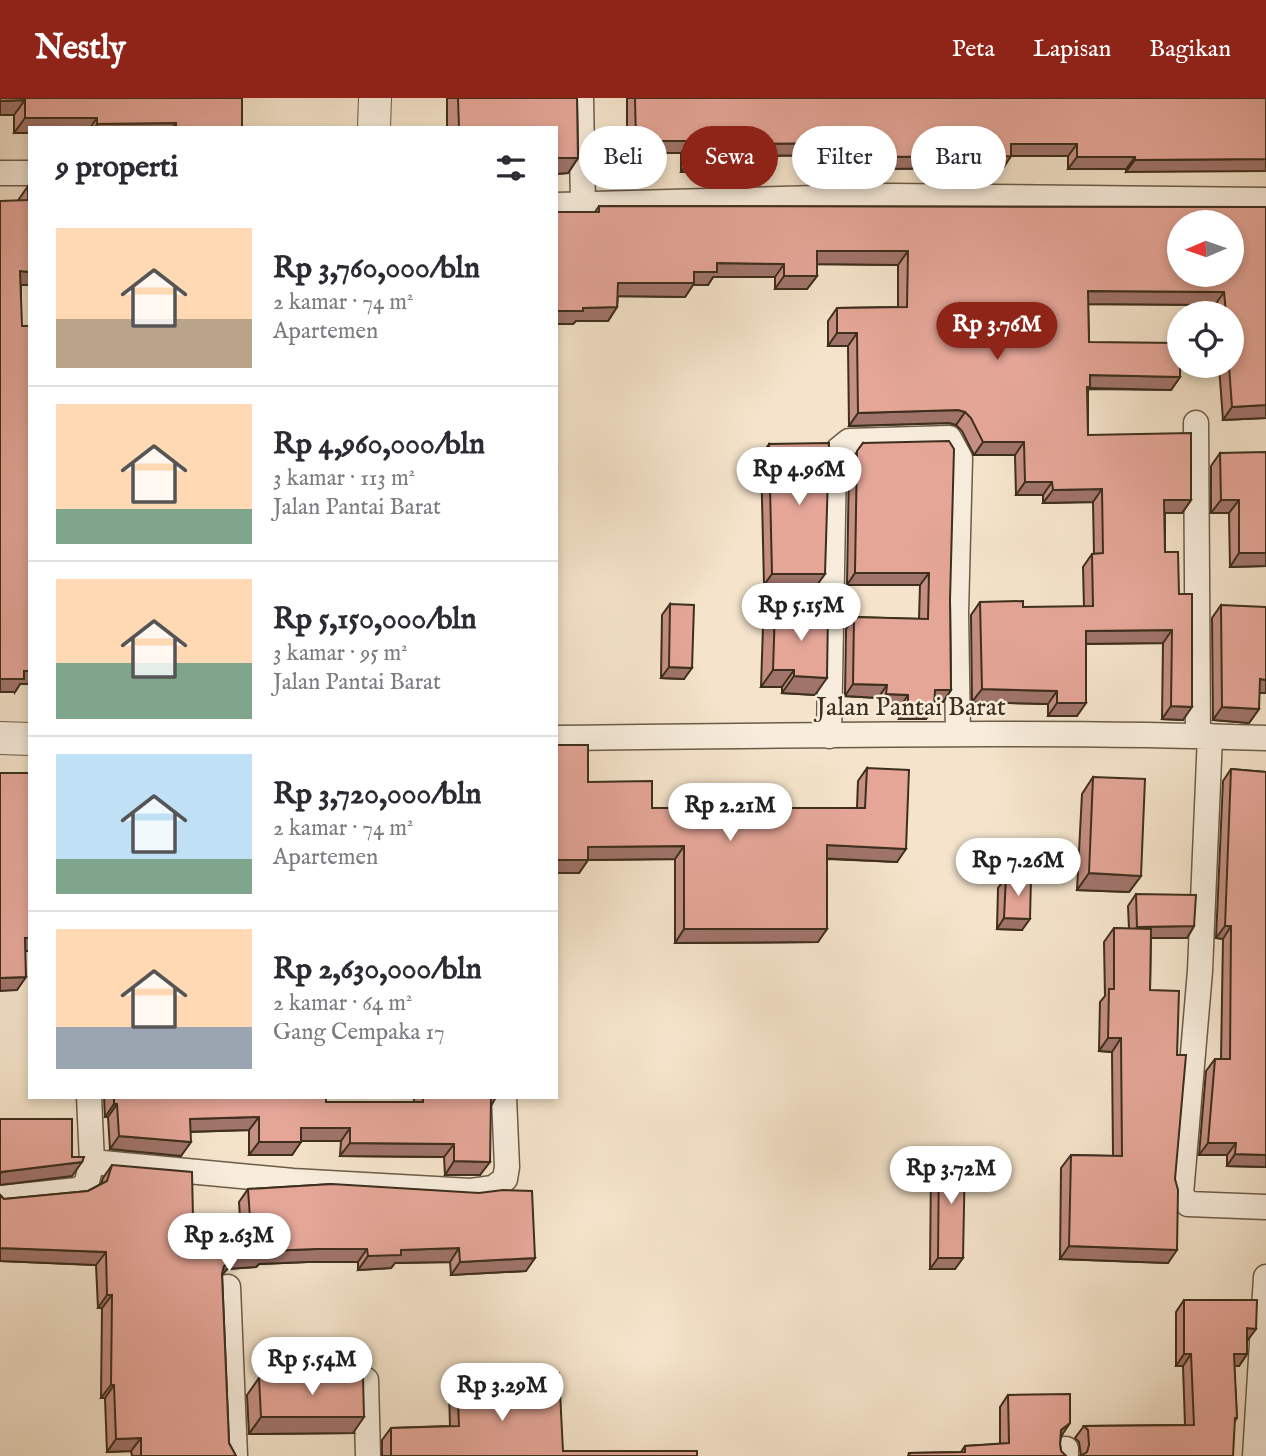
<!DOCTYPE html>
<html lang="id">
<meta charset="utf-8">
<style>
:root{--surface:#fff;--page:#f7f7f7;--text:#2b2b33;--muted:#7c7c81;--line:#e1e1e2;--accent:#8f2418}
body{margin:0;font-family:"IM FELL English",serif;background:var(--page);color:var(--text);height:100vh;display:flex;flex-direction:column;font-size:26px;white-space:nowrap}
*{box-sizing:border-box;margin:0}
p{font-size:23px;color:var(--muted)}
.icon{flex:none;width:38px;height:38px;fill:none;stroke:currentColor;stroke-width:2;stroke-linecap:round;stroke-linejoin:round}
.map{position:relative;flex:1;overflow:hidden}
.panel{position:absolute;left:28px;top:28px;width:530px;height:973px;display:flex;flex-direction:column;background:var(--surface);border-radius:0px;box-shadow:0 4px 10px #0003}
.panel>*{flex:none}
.banner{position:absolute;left:579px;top:28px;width:581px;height:63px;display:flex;gap:14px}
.needle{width:46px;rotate:268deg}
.controls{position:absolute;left:1167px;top:112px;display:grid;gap:14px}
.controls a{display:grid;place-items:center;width:77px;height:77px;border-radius:50%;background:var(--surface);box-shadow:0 4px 10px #0003;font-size:35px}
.price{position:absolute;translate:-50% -60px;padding:0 16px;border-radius:24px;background:#fff;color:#222;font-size:23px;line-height:46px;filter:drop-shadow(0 2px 4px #0008)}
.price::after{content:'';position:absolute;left:50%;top:42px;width:21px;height:16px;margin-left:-10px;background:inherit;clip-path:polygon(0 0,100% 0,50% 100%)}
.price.active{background:var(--accent);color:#fff}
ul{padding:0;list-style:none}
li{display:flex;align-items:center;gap:21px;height:175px;padding:0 28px}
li+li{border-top:2px solid var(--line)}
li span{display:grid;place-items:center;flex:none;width:196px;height:140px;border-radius:0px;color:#555}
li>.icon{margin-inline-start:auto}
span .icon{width:84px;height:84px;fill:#fffc;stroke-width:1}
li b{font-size:30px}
h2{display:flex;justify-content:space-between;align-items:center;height:84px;padding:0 28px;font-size:30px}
.chip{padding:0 24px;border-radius:32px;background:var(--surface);box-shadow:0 4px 10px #0003;font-size:24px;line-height:63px}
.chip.active{background:var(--accent);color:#fff}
header{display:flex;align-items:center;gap:42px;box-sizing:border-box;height:98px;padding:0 35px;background:var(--accent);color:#fff}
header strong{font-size:33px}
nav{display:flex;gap:38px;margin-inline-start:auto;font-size:24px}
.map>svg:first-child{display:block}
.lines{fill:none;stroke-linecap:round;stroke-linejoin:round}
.minor-casing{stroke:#6b5c48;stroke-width:27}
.tertiary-casing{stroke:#6b5c48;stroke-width:34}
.minor{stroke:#f8eddd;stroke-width:24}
.tertiary{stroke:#f8eddd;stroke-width:32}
.wall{fill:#c58f83;stroke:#3d2f1d;stroke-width:2}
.shaded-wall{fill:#a0746a;stroke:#3d2f1d;stroke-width:2}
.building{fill:#e5a698;stroke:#3d2f1d;stroke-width:2;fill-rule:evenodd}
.labels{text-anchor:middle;stroke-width:5;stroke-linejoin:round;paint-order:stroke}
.street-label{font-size:26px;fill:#3d2f1d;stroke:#f8eddd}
</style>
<header>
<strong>Nestly</strong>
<nav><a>Peta</a><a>Lapisan</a><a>Bagikan</a></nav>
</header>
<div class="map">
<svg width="1266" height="1358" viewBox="0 0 1266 1358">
<rect width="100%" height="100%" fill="#f5e4cb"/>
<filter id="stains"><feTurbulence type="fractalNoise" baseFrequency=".00286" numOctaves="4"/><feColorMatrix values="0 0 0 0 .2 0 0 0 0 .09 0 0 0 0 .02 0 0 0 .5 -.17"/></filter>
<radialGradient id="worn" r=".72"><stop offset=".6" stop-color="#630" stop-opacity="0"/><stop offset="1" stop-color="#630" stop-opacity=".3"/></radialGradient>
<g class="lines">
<!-- minor casing -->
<g class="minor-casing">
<path id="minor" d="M581,0L583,106
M0,75H30
M556,107L890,98L1266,102
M1196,325L1198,637
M829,638L834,363L838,352L849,343L949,340L960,360L956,515L958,636
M1210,638L1200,873L1181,1096L1188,1106L1266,1109
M556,640C793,638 1030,632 1266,640
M92,1064L293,1083L471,1093L493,1090L505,1081L507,1069L504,999
M0,1100L77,1092L86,1087L92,1064L89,999
M228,1189L235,1358
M366,1282L368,1358
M1066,1351V1358
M1255,1358L1266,1179"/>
</g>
<!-- tertiary casing -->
<g class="tertiary-casing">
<path id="tertiary" d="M374,30L375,0
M0,640L30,641"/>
</g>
<!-- minor -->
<use href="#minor" class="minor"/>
<!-- tertiary -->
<use href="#tertiary" class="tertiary"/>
</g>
<!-- wall -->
<path class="wall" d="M0,0L242,30H30L14,35V17Z
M447,0H577L578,60L568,75L556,76V30H447Z
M627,0H1266L1126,74V71H1068V58H1011L1003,70L866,71V57L714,58V62L706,74H681V55H627Z
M28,88L30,187H21L20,586L15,594L19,101Z
M599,108L1266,109V320L1223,322L1219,268H1232V215H1215V207L1088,206L1089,244L1180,279L1171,292L1089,291L1088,293V337L1191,402L1182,415H1165V454L1183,622L1162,621L1163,545L1086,546L1077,618H1048V606L972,604L971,517L980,504L1023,509H1084L1083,469L1092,456H1094L1093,404L1043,405V397H1016L1015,357H974L962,333L956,327L949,325L849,328L848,248H828V223L837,210L898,209V167L817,166V178L807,191H775V179H713L708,187H693L685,199L618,198L617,209L608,223H576L573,226H556V114H595Z
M863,345L950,502L951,592L943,604H934L926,621H899L900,609L878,608V600L845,598L846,531L854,519L919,521L920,487H847L849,366Z
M769,346L817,487H764L761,358Z
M1220,355L1266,468L1230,469L1229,415H1211V368Z
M670,506L684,581L661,580L662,517Z
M1221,507L1259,595V611L1249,625L1213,622L1212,520Z
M775,512L815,597L782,595V589H761L763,528Z
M556,647L588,684L652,710H857L858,683L867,670L897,764L827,761L818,844L675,845V761L588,762L579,775H556Z
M1231,671L1266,674V1069L1227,1068V1057H1199L1206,973L1215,961H1221L1223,841L1216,840L1223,683Z
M1093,679L1141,778L1129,794L1077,792L1082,696Z
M1006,779L1022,832L997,831L998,790Z
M1136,796L1194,828L1187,840H1151L1150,892L1168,1165L1060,1161L1061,1070L1071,1057L1113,1058L1112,954L1099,953L1100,904L1105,898L1104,844L1114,830L1129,831L1128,808Z
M104,999H326V1004H414V999H496L491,1008L480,1077H445L444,1059L340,1058L341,1043H301L292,1057H249V1032L190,1034L181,1058L110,1051L108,1019H105Z
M939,1057L955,1171H930L931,1068Z
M112,1067L193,1120H240L239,1104L248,1091L332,1086L526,1173L451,1177L450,1164L395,1165L391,1170L358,1172V1164H308L259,1166L256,1169L227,1171L222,1176L229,1345L236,1358H132L131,1353L107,1354L105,1300H101L102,1210H98L96,1167L0,1163V1097L4,1101L88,1093L101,1086L103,1080Z
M1184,1202L1247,1243V1256L1239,1268H1234L1237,1320L1235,1323L1081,1358L1079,1344L1075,1340L1084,1328L1185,1327L1183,1268H1176V1214Z
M457,1279L563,1353L697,1358H382V1342L391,1330L450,1328L449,1291Z
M259,1280L353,1335L249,1336L247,1297Z
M1008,1297L1062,1337L1061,1338L1060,1346L1061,1353L1066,1358H908L909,1355L961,1354L965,1348L1000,1346V1309Z"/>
<!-- shaded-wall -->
<path class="shaded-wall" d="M25,2L14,17H0V3Z
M25,20H97L90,30H30V35H14Z
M176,25L172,30H95L97,26Z
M636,43H690L681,55H627Z
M875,45L866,57L706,58L714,46Z
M1011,46H1077L1068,58H1003Z
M1011,58L1003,70L866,71L875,59Z
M1077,59H1135L1126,71H1068Z
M556,60H578L568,75L556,76Z
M690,61L714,62L706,74H681Z
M1266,61V73L1126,74L1135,62Z
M817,153H908L898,167L808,166Z
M717,165L784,166L775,179H713L708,187H693L685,199L608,198L618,185L694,174Z
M20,173L30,174V187H11Z
M784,178H817L807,191H775Z
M1088,193L1224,194L1215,207L1079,206Z
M617,209L608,223H576L573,226H556V213L583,210Z
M837,235H857L848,248H828Z
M1090,277L1180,279L1171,292L1089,290L1081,302Z
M1266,307V320L1223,322L1232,309Z
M958,312L965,314L956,327L949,325L849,328L858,315Z
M983,344H1024L1015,357H974Z
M1025,384H1052L1043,397H1016Z
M1102,391L1093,404L1043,405L1053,392Z
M1164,402H1191L1182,415H1155Z
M1221,402H1239L1229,415H1211Z
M1239,455H1266V468L1230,469Z
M855,475H929L920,487H847Z
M772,476H825L817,487H764Z
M1172,532L1163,545L1077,546L1086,533Z
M669,569L692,570L684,581L661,580Z
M773,572H794L782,589H761Z
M24,573H30V586H20L15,594H0V581Z
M794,578L827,580L815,597L782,595Z
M1260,581L1266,582V595H1251Z
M853,586L887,587L878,600L845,598Z
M982,591L1057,593L1048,606L972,604Z
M935,592H951L943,604H926Z
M886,596L908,597L900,609L878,608Z
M1057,605H1086L1077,618H1048Z
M1171,608L1192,609L1183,622L1162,621Z
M908,609H934L926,621H899Z
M1222,609L1259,611L1249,625L1213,622Z
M827,747L906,751L897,764L818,760Z
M684,748L675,761L588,762L579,775H556V762L588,749Z
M1089,775L1141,778L1129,794L1077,792Z
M1004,820L1030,821L1022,832L997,831Z
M1194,828L1187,840H1129L1137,829Z
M1225,828H1231L1223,841L1216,840Z
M684,831H827L818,844L675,845Z
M25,840H30V853H16Z
M26,879L17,892L0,893V880Z
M1108,940H1121L1112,954L1099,953Z
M114,1006H117L108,1019H105Z
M259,1019L249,1032L181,1034L190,1021Z
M301,1030H350L341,1043H292Z
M119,1038L191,1044L181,1058L110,1051Z
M259,1044H301L292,1057H249Z
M350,1045L454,1046L444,1059L340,1058Z
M1208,1045H1236L1227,1057H1199Z
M1235,1056L1266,1057V1069L1227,1068Z
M454,1063L490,1064L480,1077H445Z
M82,1064L72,1078L0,1087V1076L1,1074Z
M1069,1148L1177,1152L1168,1165L1060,1161Z
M0,1150L106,1154L96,1167L0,1163Z
M459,1150L450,1164L395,1165L391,1170L358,1172L368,1158L401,1152Z
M317,1151H367L358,1164H308L259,1166L256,1169L227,1171L224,1175L215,1182L224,1168L234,1158L265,1153Z
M535,1160L526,1173L451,1177L460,1164Z
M938,1160H963L955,1171H930Z
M107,1197H112L102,1210H98Z
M1247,1230L1256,1231L1247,1243Z
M1184,1256H1191L1183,1268H1176Z
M1234,1256H1247L1239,1268H1225Z
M111,1287H114L105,1300H101Z
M261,1319H364L353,1335L249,1336Z
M1070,1325L1062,1337L1053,1344L1061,1332Z
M141,1340L131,1353L107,1354L116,1341Z"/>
<!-- building -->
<path class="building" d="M0,0H242V30H176V25L97,26V20H25V2L0,3Z
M458,0H577L578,60H556V30H459Z
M635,0H1266V61L1135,62V59H1077V46H1011V58L875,59V45L714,46V62L690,61V43H636Z
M28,88H30V174L20,173L22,228H30V573H24V581H0V103L28,102Z
M599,108L1266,109V307L1232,309L1229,268H1232V215H1226L1224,194L1088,193L1089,244L1180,245V279L1090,277V289H1087L1088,337L1191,335V402H1164L1165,454H1178L1179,496H1192V609L1171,608L1172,532L1086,533V605H1057V593L982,591L980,504L1023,503V509L1093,508L1092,456L1103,455L1102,391L1053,392L1052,384H1025L1024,344H983L971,320L965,314L958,312L858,315L857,235H837V210L907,209L908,153H817V178H784V166L717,165V174H694V185H618L617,209L583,210V213H556V114H599ZM1180,124H1232V177H1180Z
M949,343L954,351L950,502L951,592H935L934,609H908V597L886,596L887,587L853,586L854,519L928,521L929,475H855L857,353L863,345Z
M829,345L825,476H772L769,346Z
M1266,354V455H1239V402H1221L1220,355Z
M670,506L694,507L692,570L669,569Z
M1221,507L1266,509V582L1260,581L1259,611L1222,609Z
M775,512L828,513L827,580L794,578V572H773Z
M556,647H588V684L652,683V710H865L867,670L909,672L906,751L827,747V831H684V748L588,749V762H556Z
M1231,671L1266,674V1057L1235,1056L1236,1045H1208L1215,961H1230L1231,828H1225Z
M0,675H30V840H25L26,879L0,880Z
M1093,679L1145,681L1141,778L1089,775Z
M1006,779L1031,780L1030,821L1004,820Z
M1136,796L1196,797L1194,828L1137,829Z
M1114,830L1151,831L1150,892L1179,893L1177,957H1186L1175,1081L1178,1092L1177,1152L1069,1148L1071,1057L1122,1058L1121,940H1108L1109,891H1114Z
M114,999H326V1004H423V999H496L491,1000L490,1064L454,1063V1046L350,1045V1030H301V1044H259V1019L190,1021L191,1044L119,1038L117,1006H114Z
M0,1021H72V1059H84L82,1064L1,1074L0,1076Z
M939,1057H965L963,1160H938Z
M112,1067L192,1074L193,1120H250L248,1091L332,1086L479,1095L503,1092L532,1093L535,1160L460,1164L459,1150L401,1152V1157L368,1158L367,1151H317L265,1153L266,1156L234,1158V1162L224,1168L222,1176L229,1345L236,1358H141V1340L116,1341L114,1287H111L112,1197H107L106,1154L0,1150V1097L4,1101L88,1093L107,1083Z
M1184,1202H1257L1256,1231L1247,1230V1256H1234L1237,1320H1235L1233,1358H1080L1087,1354L1089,1347L1088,1332L1084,1328L1194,1327L1191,1256H1184Z
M559,1275L563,1353H697V1358H391V1330L459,1328L457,1279Z
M363,1279L364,1319H261L259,1280Z
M1070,1296V1325L1061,1332L1060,1346L1061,1353L1066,1358H910L909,1355L965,1354V1348L1009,1345L1008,1297Z"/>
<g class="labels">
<!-- street labels -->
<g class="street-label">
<text x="911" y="617">Jalan Pantai Barat</text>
</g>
</g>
<rect width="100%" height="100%" filter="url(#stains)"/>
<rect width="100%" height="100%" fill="url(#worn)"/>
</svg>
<div class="controls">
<a><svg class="needle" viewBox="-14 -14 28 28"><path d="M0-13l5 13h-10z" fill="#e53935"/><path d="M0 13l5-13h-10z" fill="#7c7c81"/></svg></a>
<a><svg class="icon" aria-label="locate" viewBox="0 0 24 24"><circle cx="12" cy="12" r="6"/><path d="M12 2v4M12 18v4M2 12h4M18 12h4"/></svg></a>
</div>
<b class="price active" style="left:997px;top:264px">Rp 3.76M</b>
<b class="price" style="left:799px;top:409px">Rp 4.96M</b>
<b class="price" style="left:801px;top:545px">Rp 5.15M</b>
<b class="price" style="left:730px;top:745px">Rp 2.21M</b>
<b class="price" style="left:1018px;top:800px">Rp 7.26M</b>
<b class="price" style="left:951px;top:1108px">Rp 3.72M</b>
<b class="price" style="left:229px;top:1175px">Rp 2.63M</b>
<b class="price" style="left:312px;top:1299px">Rp 5.54M</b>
<b class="price" style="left:502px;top:1325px">Rp 3.29M</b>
<div class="banner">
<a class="chip">Beli</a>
<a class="chip active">Sewa</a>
<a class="chip">Filter</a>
<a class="chip">Baru</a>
</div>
<section class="panel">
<h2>9 properti<svg class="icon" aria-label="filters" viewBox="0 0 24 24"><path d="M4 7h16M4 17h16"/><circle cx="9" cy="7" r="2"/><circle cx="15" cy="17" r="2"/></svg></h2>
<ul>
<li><span style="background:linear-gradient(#ffd9b3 65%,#b9a48a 0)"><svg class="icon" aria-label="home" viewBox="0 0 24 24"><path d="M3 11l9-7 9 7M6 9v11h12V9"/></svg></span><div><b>Rp 3,760,000/bln</b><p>2 kamar · 74 m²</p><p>Apartemen</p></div></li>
<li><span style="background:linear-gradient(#ffd9b3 75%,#7fa58c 0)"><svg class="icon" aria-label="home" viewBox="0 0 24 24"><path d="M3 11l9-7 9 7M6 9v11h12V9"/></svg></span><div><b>Rp 4,960,000/bln</b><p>3 kamar · 113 m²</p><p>Jalan Pantai Barat</p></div></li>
<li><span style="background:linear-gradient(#ffd9b3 60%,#7fa58c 0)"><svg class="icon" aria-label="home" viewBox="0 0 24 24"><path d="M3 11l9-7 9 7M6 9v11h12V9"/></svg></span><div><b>Rp 5,150,000/bln</b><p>3 kamar · 95 m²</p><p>Jalan Pantai Barat</p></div></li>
<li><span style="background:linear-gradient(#bfe0f5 75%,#7fa58c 0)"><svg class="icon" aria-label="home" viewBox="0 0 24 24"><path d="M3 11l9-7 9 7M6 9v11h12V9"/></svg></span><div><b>Rp 3,720,000/bln</b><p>2 kamar · 74 m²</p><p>Apartemen</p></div></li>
<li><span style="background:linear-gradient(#ffd9b3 70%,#9aa5b1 0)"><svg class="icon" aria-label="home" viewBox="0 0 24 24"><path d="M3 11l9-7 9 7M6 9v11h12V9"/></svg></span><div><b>Rp 2,630,000/bln</b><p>2 kamar · 64 m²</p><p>Gang Cempaka 17</p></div></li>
</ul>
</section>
</div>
